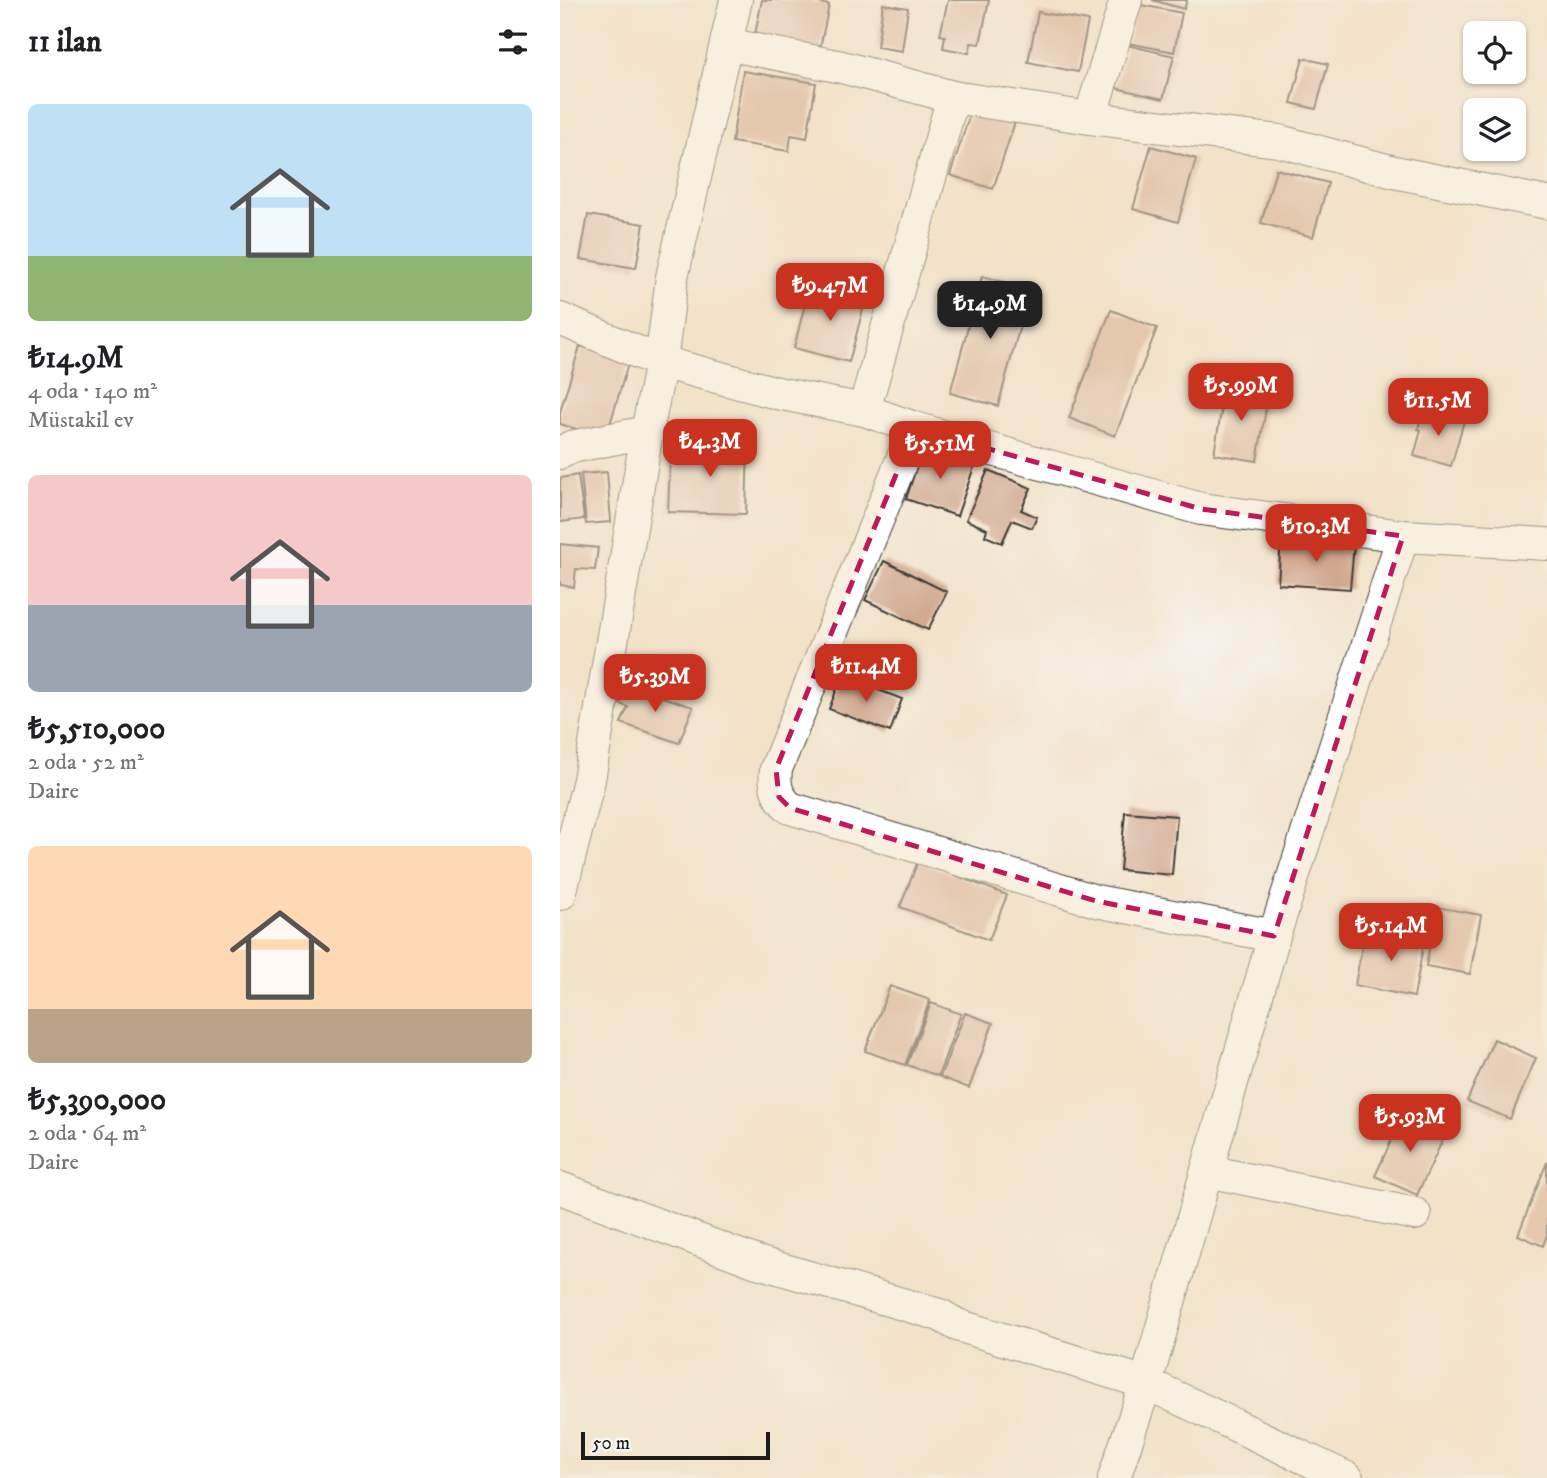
<!DOCTYPE html>
<html lang="tr">
<meta charset="utf-8">
<style>
:root{--surface:#fff;--page:#f6f6f6;--text:#202124;--muted:#757577;--accent:#c8321e}
body{margin:0;font-family:"IM FELL DW Pica",serif;background:var(--page);color:var(--text);height:100vh;display:flex;flex-direction:column;font-size:26px;white-space:nowrap}
*{box-sizing:border-box;margin:0}
p{font-size:23px;color:var(--muted)}
.icon{flex:none;width:38px;height:38px;fill:none;stroke:currentColor;stroke-width:2;stroke-linecap:round;stroke-linejoin:round}
.map{position:relative;flex:1;overflow:hidden}
.sheet{display:flex;flex-direction:column;background:var(--surface);width:560px}
.sheet>*{flex:none}
.controls{position:absolute;left:903px;top:21px;display:grid;gap:14px}
.controls a{display:grid;place-items:center;width:63px;height:63px;border-radius:10px;background:var(--surface);box-shadow:0 2px 5px #0004;font-size:35px}
.scale{position:absolute;left:21px;bottom:18px;width:189px;box-sizing:border-box;padding-left:7px;border:4px solid #1c1c1c;border-top:0;font-size:19px;line-height:24px;white-space:nowrap;color:#1c1c1c;-webkit-text-stroke:5px #f6f6f2;paint-order:stroke}
.price{position:absolute;translate:-50% -60px;padding:0 16px;border-radius:14px;background:var(--accent);color:#fff;font-size:23px;line-height:46px;filter:drop-shadow(0 2px 4px #0008)}
.price::after{content:'';position:absolute;left:50%;top:42px;width:21px;height:16px;margin-left:-10px;background:inherit;clip-path:polygon(0 0,100% 0,50% 100%)}
.price.on{background:#222;color:#fff}
ul{padding:0;list-style:none}
li{display:grid;align-content:center;gap:14px;height:371px;padding:0 28px}
li span{display:grid;place-items:center;height:217px;border-radius:10px;color:#555}
li>.icon{margin-inline-start:auto}
span .icon{width:126px;height:126px;fill:#fffc;stroke-width:1}
li b{font-size:30px}
h2{display:flex;justify-content:space-between;align-items:center;height:84px;padding:0 28px;font-size:30px}
main{display:flex;flex:1;min-height:0}
.map>svg:first-child{display:block}
.building{fill:#d2a78d}
.lines{fill:none;stroke-linecap:round;stroke-linejoin:round}
.minor-casing{stroke:#3c3a36;stroke-width:34}
.minor{stroke:#fff;stroke-width:32}
.marked{fill:none;stroke:#c2185b;stroke-width:5;stroke-dasharray:14 9;stroke-linejoin:round}
</style>
<main>
<section class="sheet">
<h2>11 ilan<svg class="icon" aria-label="filters" viewBox="0 0 24 24"><path d="M4 7h16M4 17h16"/><circle cx="9" cy="7" r="2"/><circle cx="15" cy="17" r="2"/></svg></h2>
<ul>
<li><span style="background:linear-gradient(#bfe0f5 70%,#8fb573 0)"><svg class="icon" aria-label="home" viewBox="0 0 24 24"><path d="M3 11l9-7 9 7M6 9v11h12V9"/></svg></span><div><b>₺14.9M</b><p>4 oda · 140 m²</p><p>Müstakil ev</p></div></li>
<li><span style="background:linear-gradient(#f6c9c9 60%,#9aa5b1 0)"><svg class="icon" aria-label="home" viewBox="0 0 24 24"><path d="M3 11l9-7 9 7M6 9v11h12V9"/></svg></span><div><b>₺5,510,000</b><p>2 oda · 52 m²</p><p>Daire</p></div></li>
<li><span style="background:linear-gradient(#ffd9b3 75%,#b9a48a 0)"><svg class="icon" aria-label="home" viewBox="0 0 24 24"><path d="M3 11l9-7 9 7M6 9v11h12V9"/></svg></span><div><b>₺5,390,000</b><p>2 oda · 64 m²</p><p>Daire</p></div></li>
</ul>
</section>
<div class="map">
<svg width="987" height="1478" viewBox="0 0 987 1478">
<rect width="100%" height="100%" fill="#f6f6f2"/>
<filter id="ink" filterUnits="userSpaceOnUse"><feTurbulence type="fractalNoise" baseFrequency=".0143" numOctaves="2"/><feDisplacementMap in="SourceGraphic" scale="14" xChannelSelector="R" yChannelSelector="G"/><feConvolveMatrix kernelMatrix="1 2 1 2 8 2 1 2 1" color-interpolation-filters="sRGB"/></filter>
<filter id="wash" filterUnits="userSpaceOnUse"><feTurbulence type="fractalNoise" baseFrequency=".00686" numOctaves="4" result="noise"/><feDisplacementMap in="SourceGraphic" scale="28" xChannelSelector="R" yChannelSelector="G"/><feGaussianBlur stdDeviation="1.57" result="paint"/><feColorMatrix in="noise" values="0 0 0 0 0 0 0 0 0 0 0 0 0 0 0 0 0 1.4 0 .05"/><feComposite in="paint" operator="in"/></filter>
<g filter="url(#wash)">
<rect width="100%" height="100%" fill="#f2e2c8"/>
<g id="blocks">
<!-- building -->
<path class="building" d="M202,0H246L269,5L259,53L194,39Z
M388,0H429L420,44L411,43L409,53L383,48L385,36L380,35Z
M592,0H627L624,9Z
M323,4L348,8L342,51L317,47Z
M576,4L622,13L614,52L568,43Z
M478,12L528,21L518,72L468,62Z
M567,45L614,56L603,99L556,88Z
M743,58L768,64L756,109L731,103Z
M183,71L256,83L247,138L231,135L229,151L172,142Z
M412,108L455,122L433,189L390,175Z
M591,146L636,159L618,222L573,209Z
M716,169L768,183L753,237L701,223Z
M28,215L84,224L76,268L20,259Z
M422,276L470,289L438,406L390,393Z
M250,284L306,298L289,362L234,348Z
M551,310L597,328L555,436L509,418Z
M20,346L69,360L46,438L0,424V412Z
M666,382L687,386L685,394L708,397L697,461L654,454Z
M863,410L904,421L891,466L854,456L861,430L858,429Z
M127,441L188,443L186,514L108,512L110,460H127Z
M363,447L415,464L397,516L346,499Z
M428,470L471,488L461,510L477,517L472,528L452,520L442,543L425,536L427,529L406,520Z
M47,472L51,522L26,524L21,474Z
M18,475L24,519L0,522V478Z
M721,538L794,544L790,589L718,584Z
M0,544L38,548L35,570L16,569L14,587L0,585Z
M324,561L387,592L368,630L305,600Z
M282,676L342,699L330,732L269,709Z
M66,685L133,707L119,743L61,723L68,707L60,704Z
M565,812L617,816L612,875L560,870Z
M358,861L447,895L429,940L340,907Z
M877,907L921,915L910,974L866,966Z
M834,930L865,936L854,997L795,985L804,936L832,941Z
M330,986L370,1000L345,1065L305,1051Z
M371,1003L401,1014L378,1076L347,1065Z
M405,1013L433,1023L409,1088L380,1077Z
M934,1039L976,1058L950,1119L907,1101Z
M844,1113L886,1133L857,1195L815,1176Z
M987,1162V1235L983,1246L958,1235Z"/>
</g>
</g>
<g filter="url(#ink)">
<use href="#blocks" fill-opacity="0" stroke="#3c3a36" stroke-width="2"/>
<g class="lines">
<!-- minor casing -->
<g class="minor-casing">
<path id="minor" d="M166,44L282,67L393,97L530,118L719,141L834,172L987,203
M530,118L566,0
M0,319L101,362L217,393L304,410L355,428L641,509L843,536L987,544
M304,410L393,97
M355,428L216,769C214,787 217,796 230,808L536,901L714,936L843,536
M0,453L11,447L87,432
M0,894L29,780L87,432L101,362L112,277L176,0
M647,1171L855,1214
M0,1188L197,1262L380,1315L397,1325L586,1383L787,1478
M554,1478L586,1383L714,936"/>
</g>
<!-- minor -->
<use href="#minor" class="minor"/>
</g>
</g>
<!-- marked area -->
<path d="M0 0H987V1478H0ZM355,428L641,509L843,536L714,936L536,901L230,808L219,797L216,769Z" fill="#f2e2c8" fill-opacity=".55" fill-rule="evenodd"/>
<path class="marked" d="M355,428L641,509L843,536L714,936L536,901L230,808L219,797L216,769Z"/>
</svg>
<div class="controls">
<a><svg class="icon" aria-label="locate" viewBox="0 0 24 24"><circle cx="12" cy="12" r="6"/><path d="M12 2v4M12 18v4M2 12h4M18 12h4"/></svg></a>
<a><svg class="icon" aria-label="layers" viewBox="0 0 24 24"><path d="M12 4l9 5-9 5-9-5zM3 14l9 5 9-5"/></svg></a>
</div>
<div class="scale">50 m</div>
<b class="price" style="left:270px;top:323px">₺9.47M</b>
<b class="price on" style="left:430px;top:341px">₺14.9M</b>
<b class="price" style="left:681px;top:423px">₺5.99M</b>
<b class="price" style="left:878px;top:438px">₺11.5M</b>
<b class="price" style="left:150px;top:479px">₺4.3M</b>
<b class="price" style="left:380px;top:481px">₺5.51M</b>
<b class="price" style="left:756px;top:564px">₺10.3M</b>
<b class="price" style="left:306px;top:704px">₺11.4M</b>
<b class="price" style="left:95px;top:714px">₺5.39M</b>
<b class="price" style="left:831px;top:963px">₺5.14M</b>
<b class="price" style="left:850px;top:1154px">₺5.93M</b>
</div>
</main>
